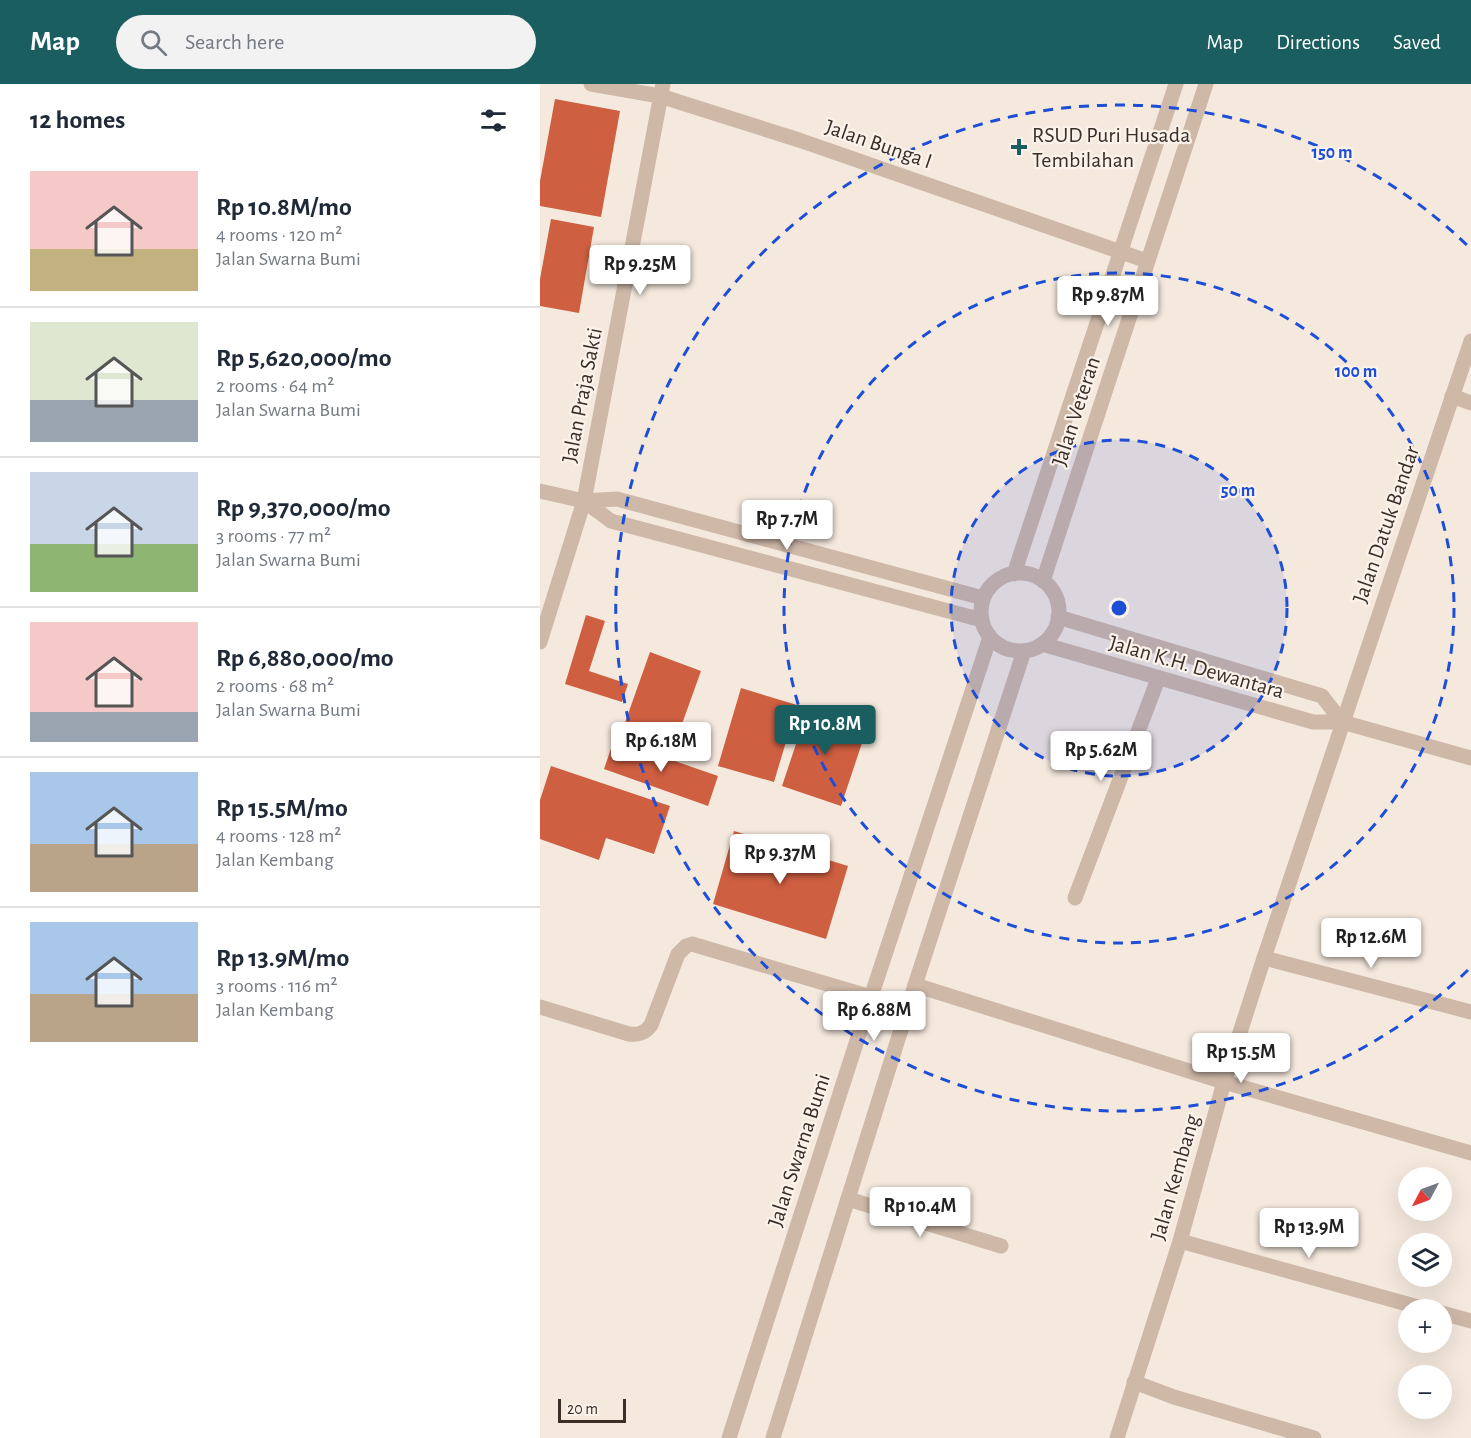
<!DOCTYPE html>
<meta charset="utf-8">
<style>
:root{--surface:#fff;--page:#f2f2f3;--text:#1f2937;--muted:#747a83;--line:#e0e1e3;--accent:#1a5e60}
body{margin:0;font-family:"Alegreya Sans",sans-serif;background:var(--page);color:var(--text);height:100vh;display:flex;flex-direction:column;font-size:22px;white-space:nowrap}
*{box-sizing:border-box;margin:0}
p{font-size:20px;color:var(--muted)}
.icon{flex:none;width:33px;height:33px;fill:none;stroke:currentColor;stroke-width:2;stroke-linecap:round;stroke-linejoin:round}
.map{position:relative;flex:1;overflow:hidden}
.side{display:flex;flex-direction:column;background:var(--surface);width:540px}
.side>*{flex:none}
.needle{width:39px;rotate:229deg}
.controls{position:absolute;left:858px;top:1083px;display:grid;gap:12px}
.controls a{display:grid;place-items:center;width:54px;height:54px;border-radius:50%;background:var(--surface);box-shadow:0 6px 24px #0002;font-size:30px}
.scale{position:absolute;left:18px;bottom:15px;width:68px;box-sizing:border-box;padding-left:6px;border:3px solid #3a2e29;border-top:0;font-size:16px;line-height:21px;white-space:nowrap;color:#3a2e29;-webkit-text-stroke:4px #fbf3eb;paint-order:stroke}
.price{position:absolute;translate:-50% -51px;padding:0 14px;border-radius:6px;background:#fff;color:#222;font-size:20px;line-height:39px;filter:drop-shadow(0 2px 3px #0008)}
.price::after{content:'';position:absolute;left:50%;top:36px;width:18px;height:14px;margin-left:-9px;background:inherit;clip-path:polygon(0 0,100% 0,50% 100%)}
.price.on{background:var(--accent);color:#fff}
ul{padding:0;list-style:none}
li{display:flex;align-items:center;gap:18px;height:150px;padding:0 30px}
li+li{border-top:2px solid var(--line)}
li span{display:grid;place-items:center;flex:none;width:168px;height:120px;border-radius:0px;color:#555}
li>.icon{margin-inline-start:auto}
span .icon{width:72px;height:72px;fill:#fffc;stroke-width:1}
li b{font-size:26px}
h2{display:flex;justify-content:space-between;align-items:center;height:72px;padding:0 30px;font-size:26px}
header{display:flex;align-items:center;gap:36px;box-sizing:border-box;height:84px;padding:0 30px;background:var(--accent);color:#fff}
header strong{font-size:28px}
nav{display:flex;gap:33px;margin-inline-start:auto;font-size:21px}
.search{width:420px;height:54px;background:var(--page);display:flex;align-items:center;gap:15px;box-sizing:border-box;padding:0 21px;border-radius:33px;color:var(--muted);font-size:22px}
main{display:flex;flex:1;min-height:0}
.map>svg:first-child{display:block}
.building{fill:#cf5f41}
.lines{fill:none;stroke-linecap:round;stroke-linejoin:round}
.minor{stroke:#ceb8a8;stroke-width:15}
.tertiary{stroke:#ceb8a8;stroke-width:15}
.ring{fill:none;stroke:#1d4ed8;stroke-width:3;stroke-dasharray:10 8}
.poi-dot{fill:#1a5e60;stroke:#fbf3eb;stroke-width:2}
.labels{text-anchor:middle;stroke-width:4.5;stroke-linejoin:round;paint-order:stroke}
.poi-label{font-size:22px;fill:#3a2e29;stroke:#fbf3eb;text-anchor:start}
.street-label{font-size:22px;fill:#3a2e29;stroke:#fbf3eb}
.centre{fill:#1d4ed8;stroke:#fbf3eb;stroke-width:3}
.ring-label{font-size:18px;text-anchor:middle;font-weight:bold;fill:#1d4ed8;stroke:#fbf3eb;stroke-width:4.5;stroke-linejoin:round;paint-order:stroke}
</style>
<header>
<strong>Map</strong>
<div class="search"><svg class="icon" aria-label="search" viewBox="0 0 24 24"><circle cx="10" cy="10" r="6"/><path d="M15 15l6 6"/></svg>Search here</div>
<nav><a>Map</a><a>Directions</a><a>Saved</a></nav>
</header>
<main>
<section class="side">
<h2>12 homes<svg class="icon" aria-label="filters" viewBox="0 0 24 24"><path d="M4 7h16M4 17h16"/><circle cx="9" cy="7" r="2"/><circle cx="15" cy="17" r="2"/></svg></h2>
<ul>
<li><span style="background:linear-gradient(#f6c9c9 65%,#c2b280 0)"><svg class="icon" aria-label="home" viewBox="0 0 24 24"><path d="M3 11l9-7 9 7M6 9v11h12V9"/></svg></span><div><b>Rp 10.8M/mo</b><p>4 rooms · 120 m²</p><p>Jalan Swarna Bumi</p></div></li>
<li><span style="background:linear-gradient(#dfe7d0 65%,#9aa5b1 0)"><svg class="icon" aria-label="home" viewBox="0 0 24 24"><path d="M3 11l9-7 9 7M6 9v11h12V9"/></svg></span><div><b>Rp 5,620,000/mo</b><p>2 rooms · 64 m²</p><p>Jalan Swarna Bumi</p></div></li>
<li><span style="background:linear-gradient(#c9d6e8 60%,#8fb573 0)"><svg class="icon" aria-label="home" viewBox="0 0 24 24"><path d="M3 11l9-7 9 7M6 9v11h12V9"/></svg></span><div><b>Rp 9,370,000/mo</b><p>3 rooms · 77 m²</p><p>Jalan Swarna Bumi</p></div></li>
<li><span style="background:linear-gradient(#f6c9c9 75%,#9aa5b1 0)"><svg class="icon" aria-label="home" viewBox="0 0 24 24"><path d="M3 11l9-7 9 7M6 9v11h12V9"/></svg></span><div><b>Rp 6,880,000/mo</b><p>2 rooms · 68 m²</p><p>Jalan Swarna Bumi</p></div></li>
<li><span style="background:linear-gradient(#a9c7e8 60%,#b9a48a 0)"><svg class="icon" aria-label="home" viewBox="0 0 24 24"><path d="M3 11l9-7 9 7M6 9v11h12V9"/></svg></span><div><b>Rp 15.5M/mo</b><p>4 rooms · 128 m²</p><p>Jalan Kembang</p></div></li>
<li><span style="background:linear-gradient(#a9c7e8 60%,#b9a48a 0)"><svg class="icon" aria-label="home" viewBox="0 0 24 24"><path d="M3 11l9-7 9 7M6 9v11h12V9"/></svg></span><div><b>Rp 13.9M/mo</b><p>3 rooms · 116 m²</p><p>Jalan Kembang</p></div></li>
</ul>
</section>
<div class="map">
<svg width="931" height="1354" viewBox="0 0 931 1354">
<rect width="100%" height="100%" fill="#f5e9de"/>
<!-- building -->
<path class="building" d="M15,15L80,27L61,133L0,122V97Z
M11,135L54,143L39,229L0,222V195Z
M46,531L65,537L49,587L88,600L82,618L25,600Z
M110,568L161,587L133,665L82,647Z
M201,604L257,621L234,698L178,682Z
M269,621L328,641L301,722L242,702Z
M74,656L178,692L168,722L64,685Z
M11,682L130,722L114,770L66,754L59,776L0,755V716Z
M194,747L308,782L286,855L173,820Z"/>
<g class="lines">
<!-- minor -->
<path class="minor" d="M912,312L931,319
M535,814L618,595
M724,874L931,928
M375,901L684,998L931,1069
M0,923L89,950C99,951 105,949 111,941L138,870L146,862L152,860L331,913
M308,1115L461,1162
M640,1157L889,1226
M902,1229L931,1237
M594,1298L634,1313L774,1354"/>
<!-- tertiary -->
<path class="tertiary" d="M51,0L120,12L259,56L607,177
M0,407L44,417L77,415L443,514
M44,417L71,437L442,536
M441 528a39 39 0 1 1 78 0a39 39 0 1 1-78 0Z
M474,490L636,0
M503,497L666,0
M518,533L782,612L802,638
M0,558L44,417L123,0
M502,560L773,638H802L931,674
M189,1354L331,913L450,553
M233,1354L375,901L484,567
M577,1354L640,1157L684,998L724,874L931,257"/>
</g>
<!-- distance rings -->
<circle cx="579" cy="524" r="168" fill="#1d4ed8" fill-opacity=".12"/>
<g class="ring">
<circle cx="579" cy="524" r="168"/>
<circle cx="579" cy="524" r="335"/>
<path d="M928 886A503 503 0 1 1 928 162"/>
</g>
<!-- markers -->
<path class="poi-dot" d="M476 54h6v6h6v6h-6v6h-6v-6h-6v-6h6z"/>
<g class="labels">
<!-- poi labels -->
<g class="poi-label">
<text x="492" y="58">RSUD Puri Husada<tspan x="492" dy="25">Tembilahan</tspan></text>
</g>
<!-- street labels -->
<g class="street-label">
<text transform="translate(339 59) rotate(19)" y="8">Jalan Bunga I</text>
<text transform="translate(41 311) rotate(-79)" y="8">Jalan Praja Sakti</text>
<text transform="translate(535 327) rotate(-72)" y="8">Jalan Veteran</text>
<text transform="translate(845 440) rotate(-71)" y="8">Jalan Datuk Bandar</text>
<text transform="translate(657 582) rotate(16)" y="8">Jalan K.H. Dewantara</text>
<text transform="translate(258 1066) rotate(-72)" y="8">Jalan Swarna Bumi</text>
<text transform="translate(634 1093) rotate(-74)" y="8">Jalan Kembang</text>
</g>
</g>
<circle cx="579" cy="524" r="9" class="centre"/>
<g class="ring-label">
<text x="792" y="74">150 m</text>
<text x="816" y="293">100 m</text>
<text x="698" y="412">50 m</text>
</g>
</svg>
<div class="controls">
<a><svg class="needle" viewBox="-14 -14 28 28"><path d="M0-13l5 13h-10z" fill="#e53935"/><path d="M0 13l5-13h-10z" fill="#747a83"/></svg></a>
<a><svg class="icon" aria-label="layers" viewBox="0 0 24 24"><path d="M12 4l9 5-9 5-9-5zM3 14l9 5 9-5"/></svg></a>
<a>+</a>
<a>−</a>
</div>
<div class="scale">20 m</div>
<b class="price" style="left:100px;top:212px">Rp 9.25M</b>
<b class="price" style="left:568px;top:243px">Rp 9.87M</b>
<b class="price" style="left:247px;top:467px">Rp 7.7M</b>
<b class="price on" style="left:285px;top:672px">Rp 10.8M</b>
<b class="price" style="left:121px;top:689px">Rp 6.18M</b>
<b class="price" style="left:561px;top:698px">Rp 5.62M</b>
<b class="price" style="left:240px;top:801px">Rp 9.37M</b>
<b class="price" style="left:831px;top:885px">Rp 12.6M</b>
<b class="price" style="left:334px;top:958px">Rp 6.88M</b>
<b class="price" style="left:701px;top:1000px">Rp 15.5M</b>
<b class="price" style="left:380px;top:1154px">Rp 10.4M</b>
<b class="price" style="left:769px;top:1175px">Rp 13.9M</b>
</div>
</main>
